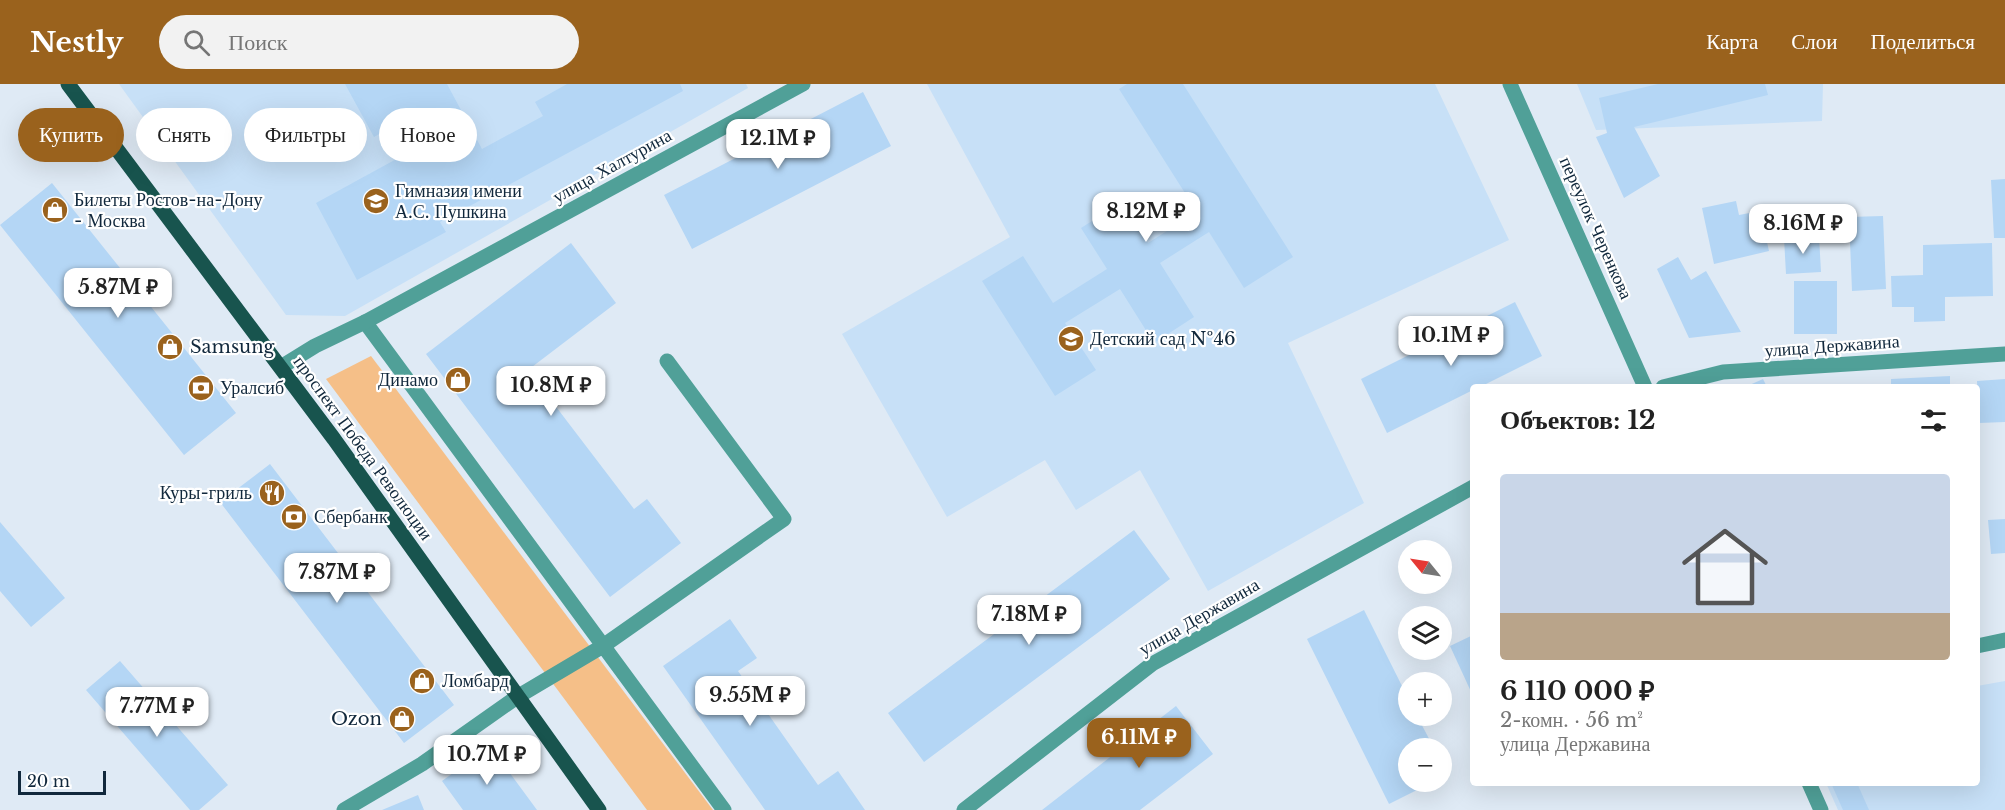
<!DOCTYPE html>
<html lang="ru">
<meta charset="utf-8">
<style>
:root{--surface:#fff;--page:#f2f2f2;--text:#222;--muted:#767676;--accent:#9a621d}
body{margin:0;font-family:"Libre Baskerville",serif;background:var(--page);color:var(--text);height:100vh;display:flex;flex-direction:column;font-size:22px;white-space:nowrap}
*{box-sizing:border-box;margin:0}
p{font-size:20px;color:var(--muted)}
.icon{flex:none;width:33px;height:33px;fill:none;stroke:currentColor;stroke-width:2;stroke-linecap:round;stroke-linejoin:round}
.map{position:relative;flex:1;overflow:hidden}
.drawer{position:absolute;left:1470px;top:300px;width:510px;height:402px;display:flex;flex-direction:column;background:var(--surface);border-radius:6px;box-shadow:0 6px 24px #0002}
.drawer>*{flex:none}
.hud{position:absolute;left:18px;top:24px;width:570px;height:54px;display:flex;gap:12px}
.needle{width:39px;rotate:300deg}
.buttons{position:absolute;left:1398px;top:456px;display:grid;gap:12px}
.buttons a{display:grid;place-items:center;width:54px;height:54px;border-radius:50%;background:var(--surface);box-shadow:0 6px 24px #0002;font-size:30px}
.scale{position:absolute;left:18px;bottom:15px;width:88px;box-sizing:border-box;padding-left:6px;border:3px solid #11283c;border-top:0;font-size:16px;line-height:21px;white-space:nowrap;color:#11283c;-webkit-text-stroke:4px #fff;paint-order:stroke}
.price{position:absolute;translate:-50% -51px;padding:0 14px;border-radius:12px;background:#fff;color:#222;font-size:20px;line-height:39px;filter:drop-shadow(0 2px 3px #0008)}
.price::after{content:'';position:absolute;left:50%;top:36px;width:18px;height:14px;margin-left:-9px;background:inherit;clip-path:polygon(0 0,100% 0,50% 100%)}
.price.active{background:var(--accent);color:#fff}
ul{padding:0;list-style:none}
li{display:grid;align-content:center;gap:12px;height:318px;padding:0 30px}
li span{display:grid;place-items:center;height:186px;border-radius:6px;color:#555}
li>.icon{margin-inline-start:auto}
span .icon{width:108px;height:108px;fill:#fffc;stroke-width:1}
li b{font-size:26px}
h2{display:flex;justify-content:space-between;align-items:center;height:72px;padding:0 30px;font-size:26px}
.tag{padding:0 21px;border-radius:27px;background:var(--surface);box-shadow:0 6px 24px #0002;font-size:21px;line-height:54px}
.tag.active{background:var(--accent);color:#fff}
header{display:flex;align-items:center;gap:36px;box-sizing:border-box;height:84px;padding:0 30px;background:var(--accent);color:#fff}
header strong{font-size:28px}
nav{display:flex;gap:33px;margin-inline-start:auto;font-size:21px}
.search{width:420px;height:54px;background:var(--page);display:flex;align-items:center;gap:15px;box-sizing:border-box;padding:0 21px;border-radius:33px;color:var(--muted);font-size:22px}
.map>svg:first-child{display:block}
.built{fill:#c7e0f7}
.green{fill:#f5bf88}
.building{fill:#b4d6f5}
.lines{fill:none;stroke-linecap:round;stroke-linejoin:round}
.service{stroke:#50a098;stroke-width:15}
.minor{stroke:#50a098;stroke-width:15}
.tertiary{stroke:#50a098;stroke-width:15}
.primary{stroke:#18544e;stroke-width:15}
.labels{text-anchor:middle;stroke-width:4.5;stroke-linejoin:round;paint-order:stroke}
.street-label{font-size:18px;fill:#11283c;stroke:#fff}
.poi-label{font-size:18px;fill:#11283c;stroke:#fff;text-anchor:start}
</style>
<header>
<strong>Nestly</strong>
<div class="search"><svg class="icon" aria-label="search" viewBox="0 0 24 24"><circle cx="10" cy="10" r="6"/><path d="M15 15l6 6"/></svg>Поиск</div>
<nav><a>Карта</a><a>Слои</a><a>Поделиться</a></nav>
</header>
<div class="map">
<svg width="2005" height="726" viewBox="0 0 2005 726">
<rect width="100%" height="100%" fill="#dfeaf5"/>
<!-- built -->
<path class="built" d="M119,0H746L748,4L345,232L286,231Z
M927,0H1435L1509,156L1288,259L1364,419L1208,507L1140,386L1076,426L1045,376L947,433L842,250L1010,153Z
M1577,0H1823L1822,37L1596,46Z
M2005,597V726H1838L1826,699H1977V602Z"/>
<!-- green -->
<path class="green" d="M371,272L713,726H647L326,295Z"/>
<!-- building -->
<path class="building" d="M345,0H447L482,65L543,32L535,18L567,0H680L683,7L440,138L446,148L357,196L316,119L411,67L397,40L374,53Z
M1127,0H1183L1293,173L1244,204L1209,148L1160,179L1194,233L1154,259L1120,205L1065,239L1096,286L1055,312L982,197L1023,172L1053,219L1107,185L1081,144L1122,118L1148,159L1197,128L1119,5Z
M1658,0H1765L1768,11L1634,43L1660,92L1624,114L1596,53L1607,49L1599,14Z
M863,8L891,62L692,165L664,111Z
M2005,95V154H1994L1991,96Z
M52,99L236,329L184,371L0,141Z
M1736,117L1739,131L1760,127L1769,167L1714,180L1702,124Z
M1883,132L1886,205L1852,207L1849,133Z
M1819,152L1821,188L1786,190L1784,154Z
M571,159L616,219L528,286L634,425L647,415L681,459L610,513L426,270Z
M1992,159L1993,212L1945,213V237L1914,238V223H1892L1891,192L1923,191V161Z
M1678,173L1691,196L1706,187L1741,248L1689,254L1657,185Z
M1794,197H1837V250H1794Z
M1515,218L1542,272L1480,303H1473V306L1387,349L1361,295Z
M1950,292V303H1891V295Z
M1763,295L1767,303H1745Z
M2005,295V338L1979,339L1977,297Z
M270,380L454,621L404,659L220,418Z
M2005,435V469L1991,470L1988,436Z
M0,438L65,514L31,543L0,507Z
M1134,446L1170,495L924,678L888,629Z
M1364,526L1408,614V632H1417L1434,664H1408V698H1433L1389,720L1307,555Z
M730,535L757,574L738,587L818,701L838,687L865,726H765L663,582Z
M1473,551V612L1450,562Z
M120,577L228,701L199,726H190L86,606Z
M1176,622L1213,670L1140,726H1042Z
M490,662L537,726H463L442,697Z
M1442,680L1447,690L1442,693Z
M1831,699H1857L1869,726H1843Z
M418,711L424,726H382Z"/>
<g class="lines">
<!-- service -->
<path class="service" d="M365,238L724,726
M517,613L603,562L784,435L667,277
M1809,699L1821,726"/>
<!-- minor -->
<path class="minor" d="M1663,303L1723,288L2005,270
M1977,562L2005,556
M344,726L422,680L517,613"/>
<!-- tertiary -->
<path class="tertiary" d="M1510,0L1645,303
M281,283L315,262L365,238L803,0
M964,726L1152,580L1473,403"/>
<!-- primary -->
<path class="primary" d="M68,0L334,355L599,726"/>
</g>
<!-- icons -->
<defs>
<g id="school-disc" transform="scale(1.35)"><circle r="9.5" fill="#9a621d" stroke="#fff"/><path d="M0-5L7-2L0 1L-7-2ZM-4 1L0 2.5L4 1V4Q0 6-4 4Z" fill="#fff"/></g>
<g id="shop-disc" transform="scale(1.35)"><circle r="9.5" fill="#9a621d" stroke="#fff"/><path d="M-5-2.5h2.3a2.7 3.5 0 0 1 5.4 0H5L5.5 6h-11ZM-1.5-2.5h3a1.5 2.3 0 0 0-3 0Z" fill="#fff"/></g>
<g id="bank-disc" transform="scale(1.35)"><circle r="9.5" fill="#9a621d" stroke="#fff"/><path d="M-6-4H6V4H-6ZM0-2.3a2.3 2.3 0 1 0 0 4.6a2.3 2.3 0 1 0 0-4.6Z" fill="#fff"/></g>
<g id="restaurant-disc" transform="scale(1.35)"><circle r="9.5" fill="#9a621d" stroke="#fff"/><path d="M-5-6h1v4h1v-4h1v4h1v-4h1v5L-1.5 .5V6h-2V.5L-5-1ZM5-6V6H3V1.5H1.5Q1.5-4 5-6Z" fill="#fff"/></g>
</defs>
<g fill-rule="evenodd">
<use href="#school-disc" x="376" y="117"/>
<use href="#shop-disc" x="55" y="126"/>
<use href="#school-disc" x="1071" y="255"/>
<use href="#shop-disc" x="170" y="263"/>
<use href="#shop-disc" x="458" y="296"/>
<use href="#bank-disc" x="201" y="304"/>
<use href="#restaurant-disc" x="272" y="409"/>
<use href="#bank-disc" x="294" y="433"/>
<use href="#shop-disc" x="422" y="597"/>
<use href="#shop-disc" x="402" y="635"/>
</g>
<g class="labels">
<!-- street labels -->
<g class="street-label">
<text transform="translate(612 82) rotate(-29)" y="6">улица Халтурина</text>
<text transform="translate(1596 144) rotate(66)" y="6">переулок Черенкова</text>
<text transform="translate(1832 262) rotate(-4)" y="6">улица Державина</text>
<text transform="translate(363 364) rotate(54)" y="6">проспект Победа Революции</text>
<text transform="translate(1199 533) rotate(-30)" y="6">улица Державина</text>
</g>
<!-- poi labels -->
<g class="poi-label">
<text x="395" y="113">Гимназия имени<tspan x="395" dy="21">А.С. Пушкина</tspan></text>
<text x="74" y="122">Билеты Ростов-на-Дону<tspan x="74" dy="21">- Москва</tspan></text>
<text x="1090" y="261">Детский сад №46</text>
<text x="190" y="269">Samsung</text>
<text x="438" y="302" text-anchor="end">Динамо</text>
<text x="220" y="310">Уралсиб</text>
<text x="252" y="415" text-anchor="end">Куры-гриль</text>
<text x="314" y="439">Сбербанк</text>
<text x="442" y="603">Ломбард</text>
<text x="382" y="641" text-anchor="end">Ozon</text>
</g>
</g>
</svg>
<div class="buttons">
<a><svg class="needle" viewBox="-14 -14 28 28"><path d="M0-13l5 13h-10z" fill="#e53935"/><path d="M0 13l5-13h-10z" fill="#767676"/></svg></a>
<a><svg class="icon" aria-label="layers" viewBox="0 0 24 24"><path d="M12 4l9 5-9 5-9-5zM3 14l9 5 9-5"/></svg></a>
<a>+</a>
<a>−</a>
</div>
<div class="scale">20 m</div>
<b class="price" style="left:778px;top:86px">12.1M ₽</b>
<b class="price" style="left:1146px;top:159px">8.12M ₽</b>
<b class="price" style="left:1803px;top:171px">8.16M ₽</b>
<b class="price" style="left:118px;top:235px">5.87M ₽</b>
<b class="price" style="left:1451px;top:283px">10.1M ₽</b>
<b class="price" style="left:551px;top:333px">10.8M ₽</b>
<b class="price" style="left:337px;top:520px">7.87M ₽</b>
<b class="price" style="left:1029px;top:562px">7.18M ₽</b>
<b class="price" style="left:750px;top:643px">9.55M ₽</b>
<b class="price" style="left:157px;top:654px">7.77M ₽</b>
<b class="price active" style="left:1139px;top:685px">6.11M ₽</b>
<b class="price" style="left:487px;top:702px">10.7M ₽</b>
<div class="hud">
<a class="tag active">Купить</a>
<a class="tag">Снять</a>
<a class="tag">Фильтры</a>
<a class="tag">Новое</a>
</div>
<section class="drawer">
<h2>Объектов: 12<svg class="icon" aria-label="filters" viewBox="0 0 24 24"><path d="M4 7h16M4 17h16"/><circle cx="9" cy="7" r="2"/><circle cx="15" cy="17" r="2"/></svg></h2>
<ul>
<li><span style="background:linear-gradient(#c9d6e8 75%,#b9a48a 0)"><svg class="icon" aria-label="home" viewBox="0 0 24 24"><path d="M3 11l9-7 9 7M6 9v11h12V9"/></svg></span><div><b>6 110 000 ₽</b><p>2-комн. · 56 m²</p><p>улица Державина</p></div></li>
</ul>
</section>
</div>
